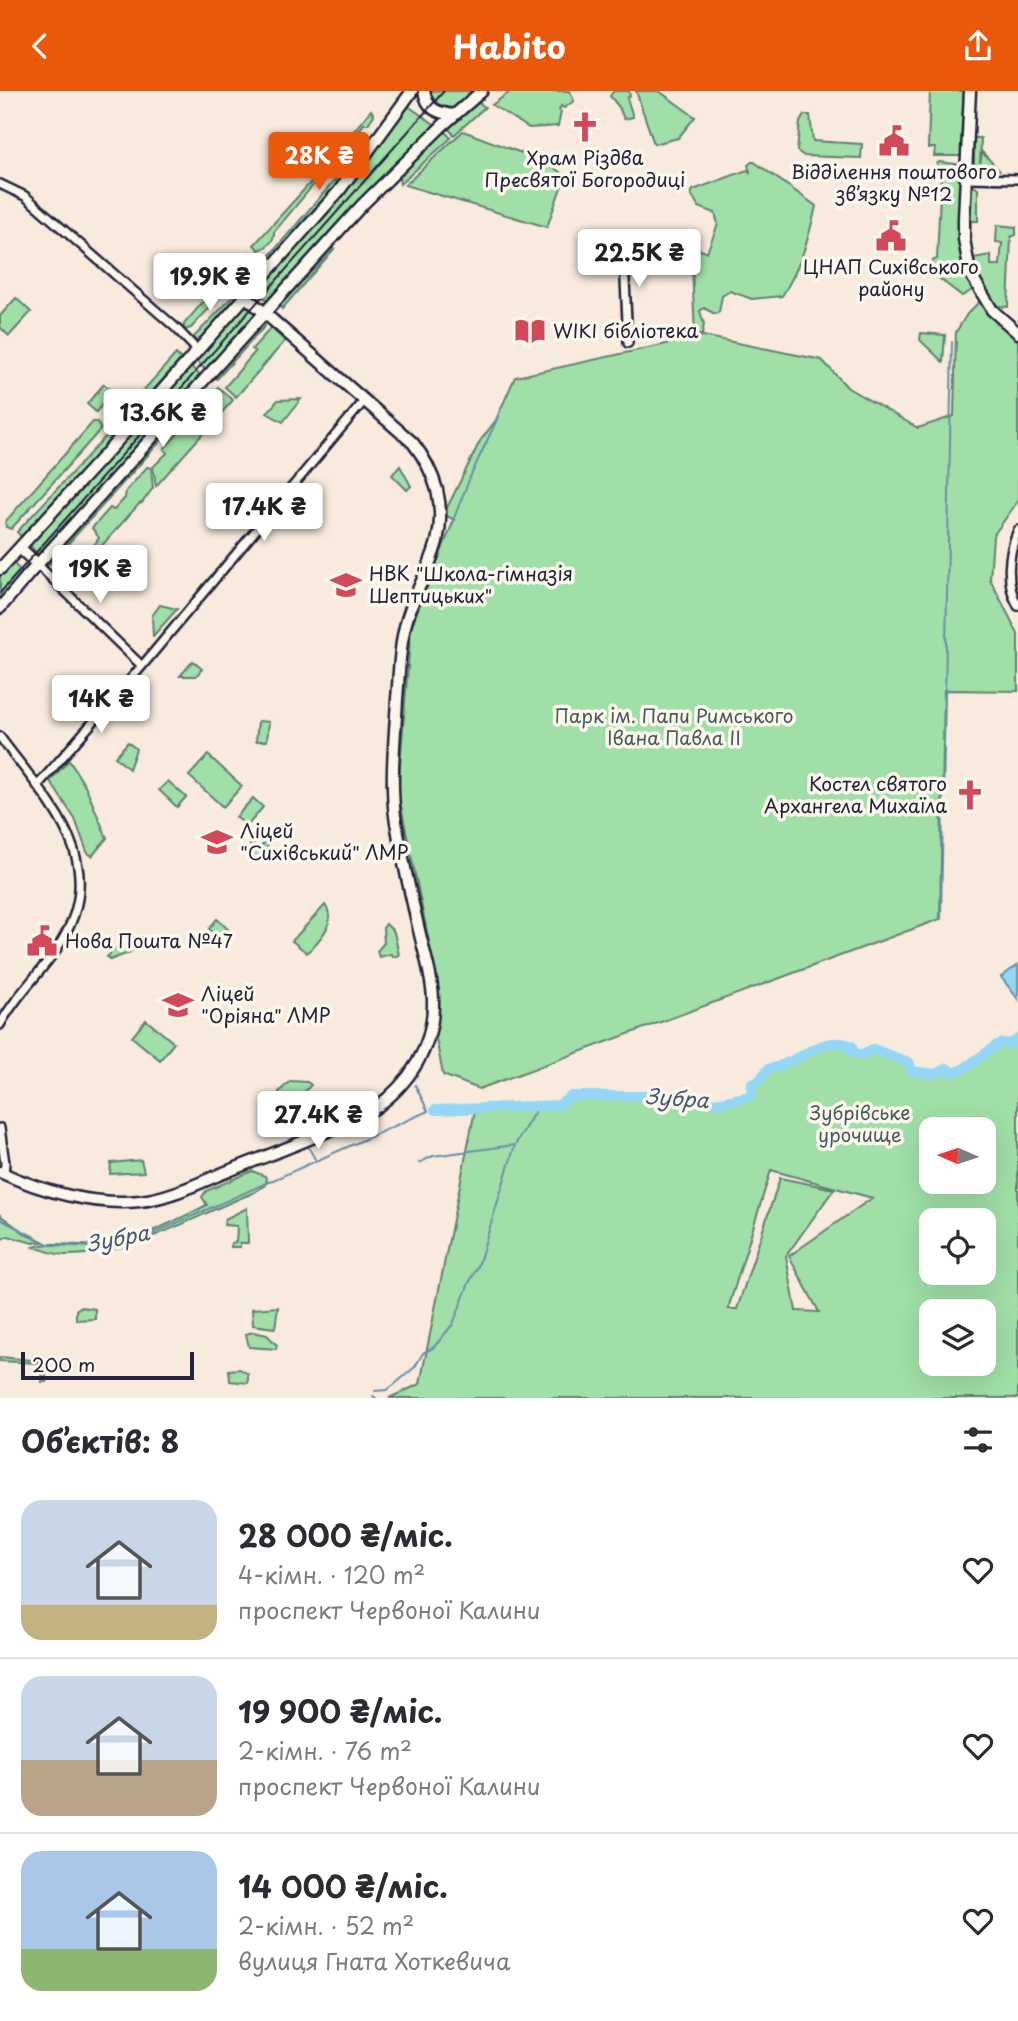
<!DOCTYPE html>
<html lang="uk">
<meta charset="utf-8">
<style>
:root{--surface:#fff;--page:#f2f2f3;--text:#2b2b33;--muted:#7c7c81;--line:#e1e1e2;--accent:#ea580c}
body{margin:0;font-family:"Playpen Sans",sans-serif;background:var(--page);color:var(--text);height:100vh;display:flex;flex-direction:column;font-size:26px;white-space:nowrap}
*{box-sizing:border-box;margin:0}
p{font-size:23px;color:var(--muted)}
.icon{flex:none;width:38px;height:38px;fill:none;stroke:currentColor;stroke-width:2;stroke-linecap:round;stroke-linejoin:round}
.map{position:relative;height:1307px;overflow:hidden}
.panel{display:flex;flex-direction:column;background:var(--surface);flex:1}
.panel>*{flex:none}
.needle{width:46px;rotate:273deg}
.controls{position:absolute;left:919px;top:1026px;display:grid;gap:14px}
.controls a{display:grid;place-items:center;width:77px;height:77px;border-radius:14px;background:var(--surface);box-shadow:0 7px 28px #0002;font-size:35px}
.scale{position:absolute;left:21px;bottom:18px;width:173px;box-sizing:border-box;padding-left:7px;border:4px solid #22223b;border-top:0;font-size:19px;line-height:24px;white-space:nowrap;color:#22223b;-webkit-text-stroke:5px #fbf7ec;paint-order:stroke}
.price{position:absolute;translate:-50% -60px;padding:0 16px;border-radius:7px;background:#fff;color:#222;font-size:23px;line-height:46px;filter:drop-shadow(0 2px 4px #0008)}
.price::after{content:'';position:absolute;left:50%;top:42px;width:21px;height:16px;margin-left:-10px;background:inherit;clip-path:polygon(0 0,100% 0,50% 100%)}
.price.on{background:var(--accent);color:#fff}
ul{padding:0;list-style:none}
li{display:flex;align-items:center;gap:21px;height:175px;padding:0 21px}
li+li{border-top:2px solid var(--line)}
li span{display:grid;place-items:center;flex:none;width:196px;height:140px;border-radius:21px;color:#555}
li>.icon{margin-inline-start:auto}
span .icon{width:84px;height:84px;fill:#fffc;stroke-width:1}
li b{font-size:30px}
h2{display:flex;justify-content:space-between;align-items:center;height:84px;padding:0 21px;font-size:30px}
header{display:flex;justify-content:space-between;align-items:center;height:91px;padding:0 21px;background:var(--accent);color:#fff;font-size:32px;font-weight:700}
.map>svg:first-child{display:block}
.green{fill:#a0dfa7;stroke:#618071;stroke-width:2;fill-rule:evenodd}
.water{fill:#93d6f5;stroke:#668eab;stroke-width:2}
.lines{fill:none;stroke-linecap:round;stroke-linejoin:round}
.stream{stroke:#668eab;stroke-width:2}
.river{stroke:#93d6f5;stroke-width:10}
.street-casing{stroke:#22223b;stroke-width:12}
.secondary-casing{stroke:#22223b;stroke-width:15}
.street{stroke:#fbf7ec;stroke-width:7}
.secondary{stroke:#fbf7ec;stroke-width:10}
.tram{stroke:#22223b;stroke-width:2}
.labels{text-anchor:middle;stroke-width:7;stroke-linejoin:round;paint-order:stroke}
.poi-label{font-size:19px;fill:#22223b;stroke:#fbf7ec;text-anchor:start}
.park-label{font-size:19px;fill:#485b5b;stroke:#fbf7ec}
.water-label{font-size:21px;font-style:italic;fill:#445873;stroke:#fbf7ec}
</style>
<header><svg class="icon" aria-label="back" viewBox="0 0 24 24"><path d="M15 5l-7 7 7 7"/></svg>Habito<svg class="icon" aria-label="share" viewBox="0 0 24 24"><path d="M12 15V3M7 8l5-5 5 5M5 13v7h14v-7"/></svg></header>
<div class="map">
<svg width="1018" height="1307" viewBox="0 0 1018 1307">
<rect width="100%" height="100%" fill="#f8eadd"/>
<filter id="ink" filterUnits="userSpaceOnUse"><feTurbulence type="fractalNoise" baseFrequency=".0143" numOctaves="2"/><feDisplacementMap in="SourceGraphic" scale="14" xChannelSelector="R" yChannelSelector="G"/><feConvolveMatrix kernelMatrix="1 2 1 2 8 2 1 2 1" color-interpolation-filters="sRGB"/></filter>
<g filter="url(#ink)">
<!-- green -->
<path class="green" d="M427,0H475C454,17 443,31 427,0Z
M511,0H570L574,10L564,17L561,15L559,19L561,21L558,35L529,37L492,14Z
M614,0H629L630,5L627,7L633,26L624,28L619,16L610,5Z
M636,0H659L695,26L678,47L654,53Z
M930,0H965L962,65H934L935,57H928Z
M479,12L485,16L454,44L448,37L475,13Z
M408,15L437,35L360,111L268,210L256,200L330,118L363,77Z
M371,19L374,24L368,33H364L274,141C275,150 266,157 259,159L254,154L320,81Z
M804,24H810L813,50L862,53L861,67L804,65L797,60L800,31Z
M383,33V36L326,109L268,173L265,170Z
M463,40L548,72L565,85L547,136L405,94Z
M445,41L451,47L400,93L399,85Z
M974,47H981L980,74L982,61L999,79L980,78L974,75Z
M753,70L816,115C809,147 800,177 782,205L752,208L730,200L722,205L719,221L715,223L704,217L700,220L704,233L702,244H695L691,153L668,150L689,144L696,149L700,159L707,161L718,133L715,122L699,116L691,103L693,99L747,79L750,81L748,74Z
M939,71L963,74L961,127L974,198L962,205L931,181L932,170L937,168L941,82L937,79V73Z
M971,95L978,97V130H970Z
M997,134L1016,136V144L1011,146L1008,216L997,215L975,180L973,167L991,164V174H1000L1002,152L996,151Z
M332,156L334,158L282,218L279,215Z
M236,202L240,205L197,251L193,247Z
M209,204L213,206V213L191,237L184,239V233Z
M16,207L31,221L9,245L0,236V225Z
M980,210L1003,233L1018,244V410L993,445L990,488L1018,543V600L944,599L940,828L479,998L443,984L435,942L438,908L433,870L398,701L411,536L454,429L444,423L480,350L496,329L515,286L703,245L822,269L848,297L918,337L954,325L956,241L967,223Z
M247,215L254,222V227L207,280L194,268L243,216Z
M264,232L265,235L217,288L213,285Z
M271,237L285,250L236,306L225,296L255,261L252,258Z
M921,242L945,244L943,271L920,249Z
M176,263L181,268L121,336L116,335L115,331Z
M189,274L202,286L43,463L38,464L30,454L52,431L60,418Z
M104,293L113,301L96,321L87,313Z
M218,296L233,309L156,395L153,376L167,362L164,358L181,339L186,338L199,324L198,319Z
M301,308L283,331L267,322L278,309Z
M93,331H97L101,338L11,438L6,436L5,431Z
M165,341L167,343L48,475L46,473Z
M106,345L111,346L113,351L23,448L17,441Z
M400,375L411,395L407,399L392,384Z
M147,376L151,377L153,397L142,412L139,413L99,458L94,454L99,447L92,437L110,417L114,419L125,407L126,400Z
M12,471L22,481L0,509V484Z
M160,514L177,518L153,545L152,525Z
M193,570L202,578L196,585H180Z
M258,630L269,631L267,650H256Z
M128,651L136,658L129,678L115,666Z
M208,664L242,695L223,716L189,685Z
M69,669L86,697L107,747L92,765L87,761L75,728L50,690Z
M168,690L186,706L177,716L159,699Z
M253,707L263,716L247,735L236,726Z
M267,749L268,760L257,771L251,765L250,750L259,758Z
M325,814C338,832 319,849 307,862L292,850Z
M217,828L231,841L223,851L209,838Z
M386,833L394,841L399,864L393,866L391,863L379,866L377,860L384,852L383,837Z
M124,848L133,858L129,862L110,869L107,866Z
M146,929L174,952L160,969L132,946Z
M1018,948V1307H389L420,1293L475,1019L559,1014L571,1005H660L716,1012L750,1006L752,992L758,991L768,978C796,975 822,941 852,955V960L860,964L873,958L910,972L911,980L936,983L947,977L953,982C970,975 981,961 997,954C1005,950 1009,954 1018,948ZM931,1038H984V1090H931ZM771,1079L872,1107L789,1165L819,1221L796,1220L786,1165L834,1098L780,1087L737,1218H728ZM931,1129H984V1181H931ZM931,1220H984V1272H931Z
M290,990L307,991L311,994L300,1006L279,1004V1001Z
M141,1069L144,1081L110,1083L111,1072Z
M252,1080L265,1085L267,1090L264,1095L253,1102C194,1125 130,1165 65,1164C55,1164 44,1159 34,1156C56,1149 81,1157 105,1154C142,1148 174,1130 207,1114L202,1106L206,1100Z
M247,1117L248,1152H240V1156H231V1152L236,1151L237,1135L224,1134L225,1128Z
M0,1124L27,1144L44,1151L33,1152L8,1145L0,1149Z
M80,1216L95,1218V1228L76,1229V1219Z
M278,1216L275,1237L253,1234L252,1218Z
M253,1241L267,1244L277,1254L276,1258L249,1256L246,1243Z
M0,1266L42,1270L46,1277V1291H42L43,1277L39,1272L0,1270Z
M240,1278L248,1283V1292L230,1290L229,1279Z"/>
<!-- water -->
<path class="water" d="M1018,874V908L1001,886Z"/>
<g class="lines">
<!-- stream -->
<path class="stream" d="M452,432L471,384L499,324
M944,655L952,251
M941,828L944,658
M309,1057L315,1068
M419,1072L433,1065L514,1054
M0,1128L50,1154L95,1156L143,1147L428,1020L415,994
M375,1300L387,1299L394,1294L415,1276L423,1262L434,1256L453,1233L469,1192L478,1175L515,1054L538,1015
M373,1305L376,1307"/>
<!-- river -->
<path class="river" d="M1002,952L1010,953L1018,948
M435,1019L559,1014L571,1005H660L716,1012L751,1005L752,992L758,991L768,978C796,975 822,941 852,955L851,960L861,964L873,958L910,972L911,980L936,983L947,977L953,982L963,978L997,954"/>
<!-- street casing -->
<g class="street-casing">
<path id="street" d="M966,87L1018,88
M0,93L25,105L176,237L197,259
M623,146L628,252
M1018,439C1008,462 1005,492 1018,515
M38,474L142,575
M0,646C48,711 114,772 58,856C40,883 15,905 0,934
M38,694L142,575L364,310
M0,1037L5,1072L4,1082"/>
</g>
<!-- secondary casing -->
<g class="secondary-casing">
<path id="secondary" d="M424,0C427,18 437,22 454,24
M970,0L964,127V148L970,182L992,219L1018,242
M20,457L38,474
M0,478L120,347L339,100L412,0
M0,517L28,484L362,114L443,34L482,0
M0,1081C41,1100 94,1115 140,1110C171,1107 202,1090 231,1079C279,1060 329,1042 374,1018C409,993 434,956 433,911C433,887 424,862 419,839C410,801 401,763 395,725C390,687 395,647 397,608C399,586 399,562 404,540C415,487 451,458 437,399C432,381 424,366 413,352L245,205"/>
</g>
<!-- street -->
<use href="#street" class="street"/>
<!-- secondary -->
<use href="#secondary" class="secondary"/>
<!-- tram -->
<path class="tram" d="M0,502L444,0"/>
</g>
</g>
<!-- icons -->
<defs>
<g id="church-bare" transform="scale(2.415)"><path d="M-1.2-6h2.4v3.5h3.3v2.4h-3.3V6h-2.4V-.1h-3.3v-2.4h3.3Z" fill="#d1495b" stroke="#fbf7ec" stroke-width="2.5" paint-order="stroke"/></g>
<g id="civic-bare" transform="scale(2.415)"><path d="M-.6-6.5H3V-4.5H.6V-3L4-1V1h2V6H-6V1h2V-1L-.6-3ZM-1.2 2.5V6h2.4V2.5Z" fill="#d1495b" stroke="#fbf7ec" stroke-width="2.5" paint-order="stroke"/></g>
<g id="library-bare" transform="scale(2.415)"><path d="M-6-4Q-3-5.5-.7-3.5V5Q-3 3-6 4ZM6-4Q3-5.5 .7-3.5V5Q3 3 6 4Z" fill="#d1495b" stroke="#fbf7ec" stroke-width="2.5" paint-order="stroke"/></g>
<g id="school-bare" transform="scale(2.415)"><path d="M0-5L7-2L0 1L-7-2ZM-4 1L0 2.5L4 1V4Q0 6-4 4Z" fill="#d1495b" stroke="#fbf7ec" stroke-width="2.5" paint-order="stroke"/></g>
</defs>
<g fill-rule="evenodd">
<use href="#church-bare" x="585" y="36"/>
<use href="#civic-bare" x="894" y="50"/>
<use href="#civic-bare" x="891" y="145"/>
<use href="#library-bare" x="530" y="240"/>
<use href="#school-bare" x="346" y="494"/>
<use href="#church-bare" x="970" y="704"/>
<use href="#school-bare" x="217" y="751"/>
<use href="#civic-bare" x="42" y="850"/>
<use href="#school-bare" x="178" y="914"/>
</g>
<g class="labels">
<!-- poi labels -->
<g class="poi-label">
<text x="585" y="74" text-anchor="middle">Храм Різдва<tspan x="585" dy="22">Пресвятої Богородиці</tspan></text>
<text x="894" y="88" text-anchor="middle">Відділення поштового<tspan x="894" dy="22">зв’язку №12</tspan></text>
<text x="891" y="183" text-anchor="middle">ЦНАП Сихівського<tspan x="891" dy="22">району</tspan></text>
<text x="553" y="247">WIKI бібліотека</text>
<text x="369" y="490">НВК "Школа-гімназія<tspan x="369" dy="22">Шептицьких"</tspan></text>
<text x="947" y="700" text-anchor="end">Костел святого<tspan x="947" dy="22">Архангела Михаїла</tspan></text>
<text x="240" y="747">Ліцей<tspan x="240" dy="22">"Сихівський" ЛМР</tspan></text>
<text x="65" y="857">Нова Пошта №47</text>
<text x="201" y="910">Ліцей<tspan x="201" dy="22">"Оріяна" ЛМР</tspan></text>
</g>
<!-- park labels -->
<g class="park-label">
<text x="674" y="632">Парк ім. Папи Римського<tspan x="674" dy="22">Івана Павла ІІ</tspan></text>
<text x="860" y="1029">Зубрівське<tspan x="860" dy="22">урочище</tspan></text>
</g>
<!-- water labels -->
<g class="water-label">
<text transform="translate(677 1008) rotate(4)" y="7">Зубра</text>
<text transform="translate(118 1148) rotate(-11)" y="7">Зубра</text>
</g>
</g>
</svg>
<div class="controls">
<a><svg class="needle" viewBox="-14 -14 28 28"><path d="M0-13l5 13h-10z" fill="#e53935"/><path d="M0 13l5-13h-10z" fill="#7c7c81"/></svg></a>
<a><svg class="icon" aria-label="locate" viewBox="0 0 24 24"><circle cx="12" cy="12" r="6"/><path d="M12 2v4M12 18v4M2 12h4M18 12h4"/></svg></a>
<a><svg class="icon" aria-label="layers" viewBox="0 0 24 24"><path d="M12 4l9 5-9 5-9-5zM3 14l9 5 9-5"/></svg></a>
</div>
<div class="scale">200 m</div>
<b class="price on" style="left:319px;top:101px">28K ₴</b>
<b class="price" style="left:639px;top:198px">22.5K ₴</b>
<b class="price" style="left:210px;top:222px">19.9K ₴</b>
<b class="price" style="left:163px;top:358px">13.6K ₴</b>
<b class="price" style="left:264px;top:452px">17.4K ₴</b>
<b class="price" style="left:100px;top:514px">19K ₴</b>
<b class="price" style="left:101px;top:644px">14K ₴</b>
<b class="price" style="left:318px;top:1060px">27.4K ₴</b>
</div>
<section class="panel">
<h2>Об’єктів: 8<svg class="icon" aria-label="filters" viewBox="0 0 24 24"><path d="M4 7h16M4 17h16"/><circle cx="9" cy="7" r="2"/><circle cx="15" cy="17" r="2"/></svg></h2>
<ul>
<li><span style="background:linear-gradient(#c9d6e8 75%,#c2b280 0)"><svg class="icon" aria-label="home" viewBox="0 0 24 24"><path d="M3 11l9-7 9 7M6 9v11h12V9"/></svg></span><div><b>28 000 ₴/міс.</b><p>4-кімн. · 120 m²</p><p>проспект Червоної Калини</p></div><svg class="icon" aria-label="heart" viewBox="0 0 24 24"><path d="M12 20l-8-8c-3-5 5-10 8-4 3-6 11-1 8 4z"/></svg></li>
<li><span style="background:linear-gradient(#c9d6e8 60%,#b9a48a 0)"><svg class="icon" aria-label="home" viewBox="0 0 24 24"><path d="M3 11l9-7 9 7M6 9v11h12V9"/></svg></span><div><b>19 900 ₴/міс.</b><p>2-кімн. · 76 m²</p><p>проспект Червоної Калини</p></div><svg class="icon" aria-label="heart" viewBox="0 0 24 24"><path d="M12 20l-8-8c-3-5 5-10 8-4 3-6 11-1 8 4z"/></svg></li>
<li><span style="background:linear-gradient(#a9c7e8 70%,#8fb573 0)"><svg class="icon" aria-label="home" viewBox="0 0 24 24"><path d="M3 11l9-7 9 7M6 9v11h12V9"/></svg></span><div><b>14 000 ₴/міс.</b><p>2-кімн. · 52 m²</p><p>вулиця Гната Хоткевича</p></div><svg class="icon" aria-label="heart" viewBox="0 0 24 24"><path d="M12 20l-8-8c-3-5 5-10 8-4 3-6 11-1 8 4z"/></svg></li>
</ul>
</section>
